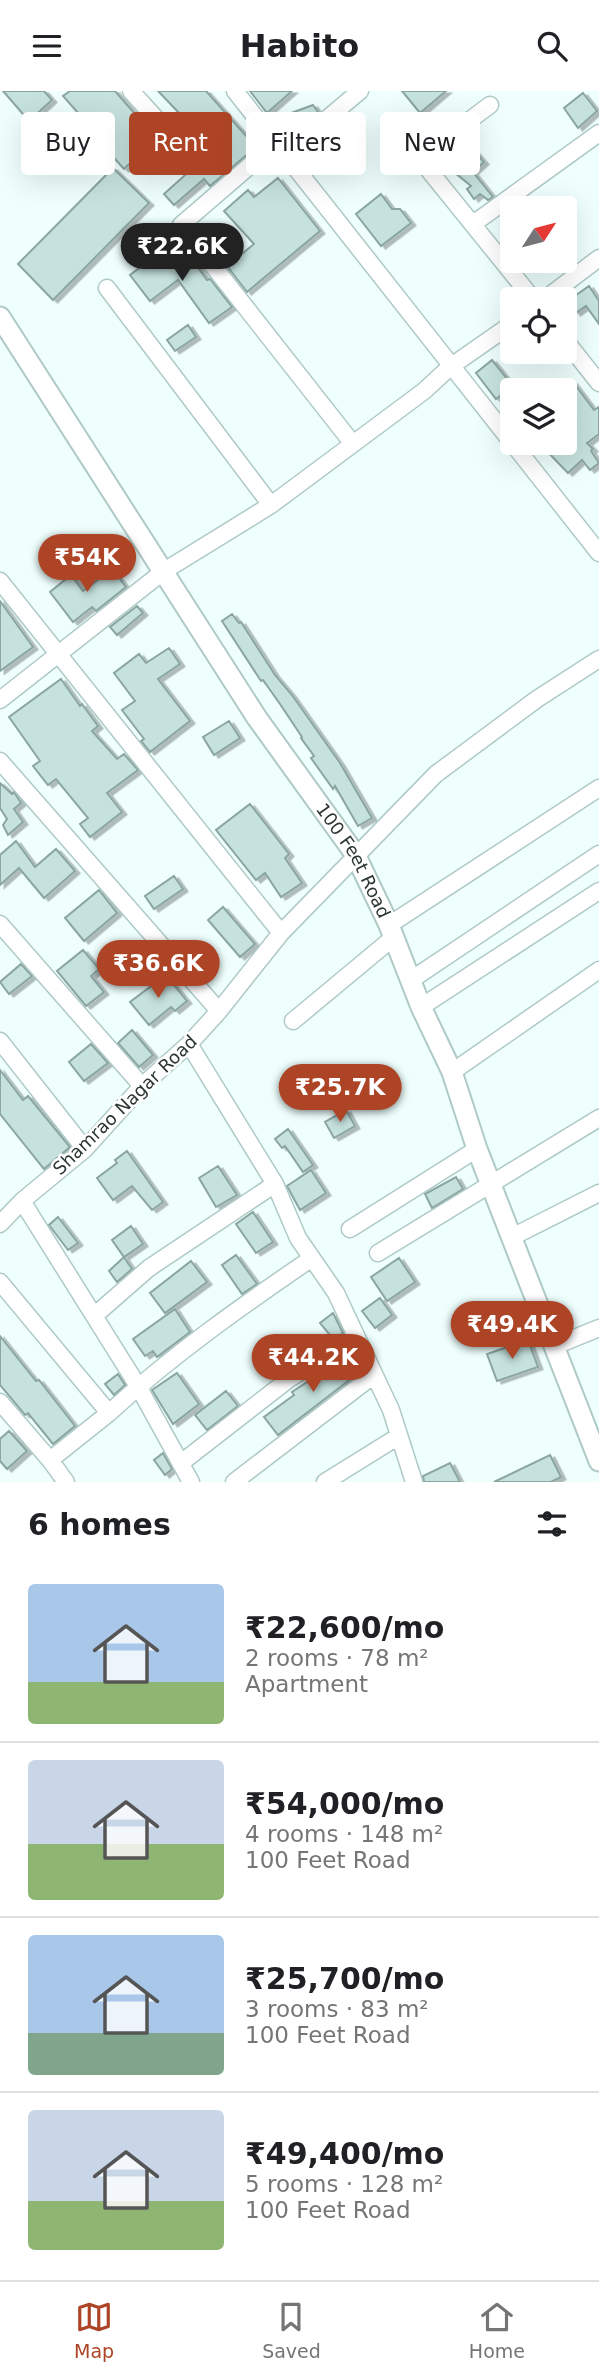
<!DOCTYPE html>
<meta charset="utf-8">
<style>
:root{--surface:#fff;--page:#f2f2f2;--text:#202124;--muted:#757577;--line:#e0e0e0;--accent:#ad4426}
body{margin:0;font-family:"DejaVu Sans",sans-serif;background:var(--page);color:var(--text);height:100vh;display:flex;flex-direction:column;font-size:26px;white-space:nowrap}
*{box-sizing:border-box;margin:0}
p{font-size:23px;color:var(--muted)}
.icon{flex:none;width:38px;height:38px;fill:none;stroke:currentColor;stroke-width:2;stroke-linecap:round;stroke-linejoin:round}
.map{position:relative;height:1391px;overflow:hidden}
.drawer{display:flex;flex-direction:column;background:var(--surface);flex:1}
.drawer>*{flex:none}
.top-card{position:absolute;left:21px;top:21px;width:558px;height:63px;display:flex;gap:14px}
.needle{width:46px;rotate:54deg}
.tools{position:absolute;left:500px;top:105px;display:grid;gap:14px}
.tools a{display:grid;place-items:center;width:77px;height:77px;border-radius:7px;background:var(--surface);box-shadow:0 7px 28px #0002;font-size:35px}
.price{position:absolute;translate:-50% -60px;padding:0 16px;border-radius:24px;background:var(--accent);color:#fff;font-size:23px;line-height:46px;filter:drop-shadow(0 2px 4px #0008)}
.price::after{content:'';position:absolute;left:50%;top:42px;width:21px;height:16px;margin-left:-10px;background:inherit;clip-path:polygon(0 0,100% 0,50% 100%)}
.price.current{background:#222;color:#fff}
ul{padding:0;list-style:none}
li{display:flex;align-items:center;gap:21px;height:175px;padding:0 28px}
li+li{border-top:2px solid var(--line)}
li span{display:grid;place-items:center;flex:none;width:196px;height:140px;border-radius:7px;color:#555}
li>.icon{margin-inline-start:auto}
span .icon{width:84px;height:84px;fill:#fffc;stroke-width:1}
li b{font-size:30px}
h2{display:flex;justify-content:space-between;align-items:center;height:84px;padding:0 28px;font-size:30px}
.chip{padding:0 24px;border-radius:7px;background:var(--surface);box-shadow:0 7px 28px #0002;font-size:24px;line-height:63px}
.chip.current{background:var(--accent);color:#fff}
header{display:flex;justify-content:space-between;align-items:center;height:91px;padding:0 28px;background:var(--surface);font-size:32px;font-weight:700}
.menu{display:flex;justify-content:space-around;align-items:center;height:98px;border-top:2px solid var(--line);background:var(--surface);font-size:19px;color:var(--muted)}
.menu a{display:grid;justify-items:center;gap:4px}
.menu .current{color:var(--accent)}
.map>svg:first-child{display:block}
.building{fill:#c6e2de;stroke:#8ba5a1;stroke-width:2;filter:url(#shadow)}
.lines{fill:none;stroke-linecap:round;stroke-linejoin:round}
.minor-casing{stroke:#afcac6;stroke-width:19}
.major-casing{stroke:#afcac6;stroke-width:23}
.minor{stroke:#fff;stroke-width:16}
.major{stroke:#fff;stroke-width:19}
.labels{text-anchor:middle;stroke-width:5;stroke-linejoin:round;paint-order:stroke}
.street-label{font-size:18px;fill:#2c3735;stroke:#fff}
</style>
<header><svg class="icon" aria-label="menu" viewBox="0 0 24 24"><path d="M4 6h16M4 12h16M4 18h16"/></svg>Habito<svg class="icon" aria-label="search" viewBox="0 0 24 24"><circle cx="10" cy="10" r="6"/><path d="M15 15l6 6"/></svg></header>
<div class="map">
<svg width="599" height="1391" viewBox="0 0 599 1391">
<defs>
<filter id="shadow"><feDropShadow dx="4.5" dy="2.5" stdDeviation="0" flood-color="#0004"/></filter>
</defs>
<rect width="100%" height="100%" fill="#eefffd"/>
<!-- building -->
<path class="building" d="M3,0H44L52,9L29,30Z
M70,0H115L156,47L124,78L107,59L109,57L63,5Z
M158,0H206L256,56L210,95L204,88L174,114L164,103L194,76L189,70L205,57L178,25L180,23Z
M250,0H292L267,22Z
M402,0H446L420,22Z
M583,2L597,20L578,37L564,17Z
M313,14L318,21L285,47L272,29Z
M470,55L484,71L473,81L493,106L488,109L480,103L474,108L467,98L471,95L443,72Z
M113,77L149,112L53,209L18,173Z
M278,87L320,140L247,201L227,175L254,153L224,120L248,99L254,106Z
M381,103L392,118H400L411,132L381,155L356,123Z
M183,156L207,189L210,188L232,216L209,232L178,189L150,210L130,184L154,166L159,173Z
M589,195L599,210V233L586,215L576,222L568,210Z
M188,234L196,246L175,260L167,249Z
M492,269L513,295V319L500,305L496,308L476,282Z
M573,291L594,319L599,316V343L587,352L593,358L591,360L599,372L590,379L582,369L568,382L539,352H565V336L576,326L565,312V297Z
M112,478L126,496L96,520L92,516L73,531L50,501L71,484L83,500Z
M0,510L33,556L0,580Z
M137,515L143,522L117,544L110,536Z
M232,523L239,532L241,531L275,584L292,604L340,672L372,727L358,735L335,695L333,698L311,667L314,665L301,647L302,646L280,613L263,589L261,590L222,530Z
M169,557L180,573L158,588L190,630L150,661L141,650L144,648L122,619L135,610L114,582L139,563L146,572Z
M61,588L80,615L82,613L98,635L92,640L117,668L124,663L138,679L107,702L122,721L90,746L80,733L88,727L56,688L48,694L33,675L40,670L9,626Z
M229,630L240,647L214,664L203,646Z
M0,692L12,703L14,701L21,712L14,718L23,731L8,744L3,734L7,728L0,717Z
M250,713L289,763L285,767L302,792L281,806L265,782L256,789L216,739Z
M16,750L35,776L56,758L75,780L44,807L19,777L0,794V764Z
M174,785L183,798L154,818L145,805Z
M99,799L117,822L84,850L65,827Z
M223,816L255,853L240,866L208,829Z
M83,859L99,878L91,885L104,901L86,915L57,880Z
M21,873L32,885L9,903L0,891Z
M166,884L187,910L175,920L171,916L149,934L130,911Z
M132,939L153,964L139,976L118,952Z
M91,953L108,972L84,990L69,971Z
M0,979L23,1009L28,1005L70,1056L44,1078L0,1023Z
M346,1019L355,1035L334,1047L325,1031Z
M288,1038L313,1074L303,1081L285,1055L282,1057L275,1048Z
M127,1060L163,1111L152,1119L132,1095L113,1109L97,1087L117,1072L115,1069Z
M218,1075L237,1104L216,1116L199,1087Z
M311,1079L326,1102L300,1119L287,1095Z
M456,1086L463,1098L432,1117L425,1103Z
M253,1121L273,1151L256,1162L236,1133Z
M58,1126L78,1152L68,1159L49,1134Z
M131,1135L143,1153L124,1166L112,1149Z
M236,1164L257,1193L242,1203L222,1174Z
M124,1166L132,1178L117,1191L109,1180Z
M399,1167L415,1191L387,1210L371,1186Z
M191,1170L207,1191L165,1222L150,1202Z
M380,1207L392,1224L375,1237L362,1220Z
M175,1218L190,1241L157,1266L153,1260L145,1265L133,1248Z
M333,1222L343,1242L333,1248L320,1232Z
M0,1245L36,1290L39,1289L75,1335L53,1353L28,1322L25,1324L0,1294Z
M528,1249L538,1276L497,1290L487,1263Z
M351,1262L361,1280L278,1344L264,1326L294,1304L292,1301Z
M177,1282L199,1313L173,1333L152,1299Z
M118,1283L125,1294L114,1304L105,1293Z
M226,1300L238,1315L207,1339L195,1324Z
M9,1340L27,1360L7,1378L0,1370V1348Z
M163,1362L172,1378L165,1384L154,1369Z
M550,1364L561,1386L551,1391H494Z
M450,1372L460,1391H424L423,1385Z"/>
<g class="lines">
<!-- minor casing -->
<g class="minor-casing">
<path id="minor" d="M131,0L171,44
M235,0L599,462
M490,14L419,67L533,208
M275,53L181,134L353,353
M284,64L360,0
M473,133L599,42
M107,197L271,414
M545,208L599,167
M565,249L599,292
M0,490L281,842
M0,609L164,480L271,414L424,300L450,276L513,232
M0,670L219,920
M0,833L142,995
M389,834L599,697
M411,889L599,763
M421,916L599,800
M293,930L394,846
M0,950L85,1058
M189,953L275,1093L298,1147L336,1202L391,1319L414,1391
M452,981L599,879
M22,1110L138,1295L191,1391
M0,1133L22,1110L85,1058L142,995L189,953L219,920L281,842L436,683L537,608L599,568
M350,1138L477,1058
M512,1146L599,1102
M378,1162L599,1027
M0,1191L109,1322C172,1264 242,1215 312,1167
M94,1225L149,1177L275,1093
M555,1255L599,1237
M0,1311L50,1369L66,1391
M50,1369L109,1322
M181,1372L289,1288L356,1246
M234,1391L374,1284
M325,1391L399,1345"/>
</g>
<!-- major casing -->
<g class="major-casing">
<g id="major">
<path id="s1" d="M0,226L257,627L355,763L389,834L421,916L452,981L477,1058L599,1370"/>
</g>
</g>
<!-- minor -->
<use href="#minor" class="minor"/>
<!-- major -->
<use href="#major" class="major"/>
</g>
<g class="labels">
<!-- street labels -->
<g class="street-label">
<text dy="6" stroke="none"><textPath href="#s1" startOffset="649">100 Feet Road</textPath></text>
<text transform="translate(125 1014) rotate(-44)" y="6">Shamrao Nagar Road</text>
</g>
</g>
</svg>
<div class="tools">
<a><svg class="needle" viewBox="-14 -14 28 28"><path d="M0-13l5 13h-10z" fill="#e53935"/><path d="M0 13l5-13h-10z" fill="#757577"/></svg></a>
<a><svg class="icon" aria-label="locate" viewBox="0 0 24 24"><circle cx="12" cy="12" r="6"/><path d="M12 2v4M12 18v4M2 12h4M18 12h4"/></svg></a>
<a><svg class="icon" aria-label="layers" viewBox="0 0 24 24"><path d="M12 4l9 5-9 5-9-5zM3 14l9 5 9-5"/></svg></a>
</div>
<b class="price current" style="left:182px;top:192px">₹22.6K</b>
<b class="price" style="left:87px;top:503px">₹54K</b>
<b class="price" style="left:158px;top:909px">₹36.6K</b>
<b class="price" style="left:340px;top:1033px">₹25.7K</b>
<b class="price" style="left:512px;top:1270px">₹49.4K</b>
<b class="price" style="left:313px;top:1303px">₹44.2K</b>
<div class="top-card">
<a class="chip">Buy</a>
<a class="chip current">Rent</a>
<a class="chip">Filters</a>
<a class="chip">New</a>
</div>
</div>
<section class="drawer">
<h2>6 homes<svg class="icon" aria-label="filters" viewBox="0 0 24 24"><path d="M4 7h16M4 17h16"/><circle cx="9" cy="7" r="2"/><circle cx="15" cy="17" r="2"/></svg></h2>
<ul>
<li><span style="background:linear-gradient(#a9c7e8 70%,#8fb573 0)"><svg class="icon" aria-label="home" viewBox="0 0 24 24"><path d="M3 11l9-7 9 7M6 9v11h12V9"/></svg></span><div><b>₹22,600/mo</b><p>2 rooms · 78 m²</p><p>Apartment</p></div></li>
<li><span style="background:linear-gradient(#c9d6e8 60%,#8fb573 0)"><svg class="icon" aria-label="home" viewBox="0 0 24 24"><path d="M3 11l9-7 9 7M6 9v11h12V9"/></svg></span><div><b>₹54,000/mo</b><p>4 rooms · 148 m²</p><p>100 Feet Road</p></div></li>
<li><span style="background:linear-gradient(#a9c7e8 70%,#7fa58c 0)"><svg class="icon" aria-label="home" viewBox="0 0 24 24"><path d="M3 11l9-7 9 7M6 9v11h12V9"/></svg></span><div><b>₹25,700/mo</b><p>3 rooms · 83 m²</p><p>100 Feet Road</p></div></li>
<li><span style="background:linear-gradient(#c9d6e8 65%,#8fb573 0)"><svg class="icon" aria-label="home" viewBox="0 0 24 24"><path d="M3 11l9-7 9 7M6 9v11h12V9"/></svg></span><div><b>₹49,400/mo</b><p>5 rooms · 128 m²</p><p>100 Feet Road</p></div></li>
</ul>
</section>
<nav class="menu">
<a class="current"><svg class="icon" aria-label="map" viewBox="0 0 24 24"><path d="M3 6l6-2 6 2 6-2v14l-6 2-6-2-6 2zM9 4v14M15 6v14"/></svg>Map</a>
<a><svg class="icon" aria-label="saved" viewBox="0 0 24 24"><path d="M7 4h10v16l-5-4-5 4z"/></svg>Saved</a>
<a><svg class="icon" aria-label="home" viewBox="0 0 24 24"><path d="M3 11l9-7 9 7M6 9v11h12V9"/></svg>Home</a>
</nav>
